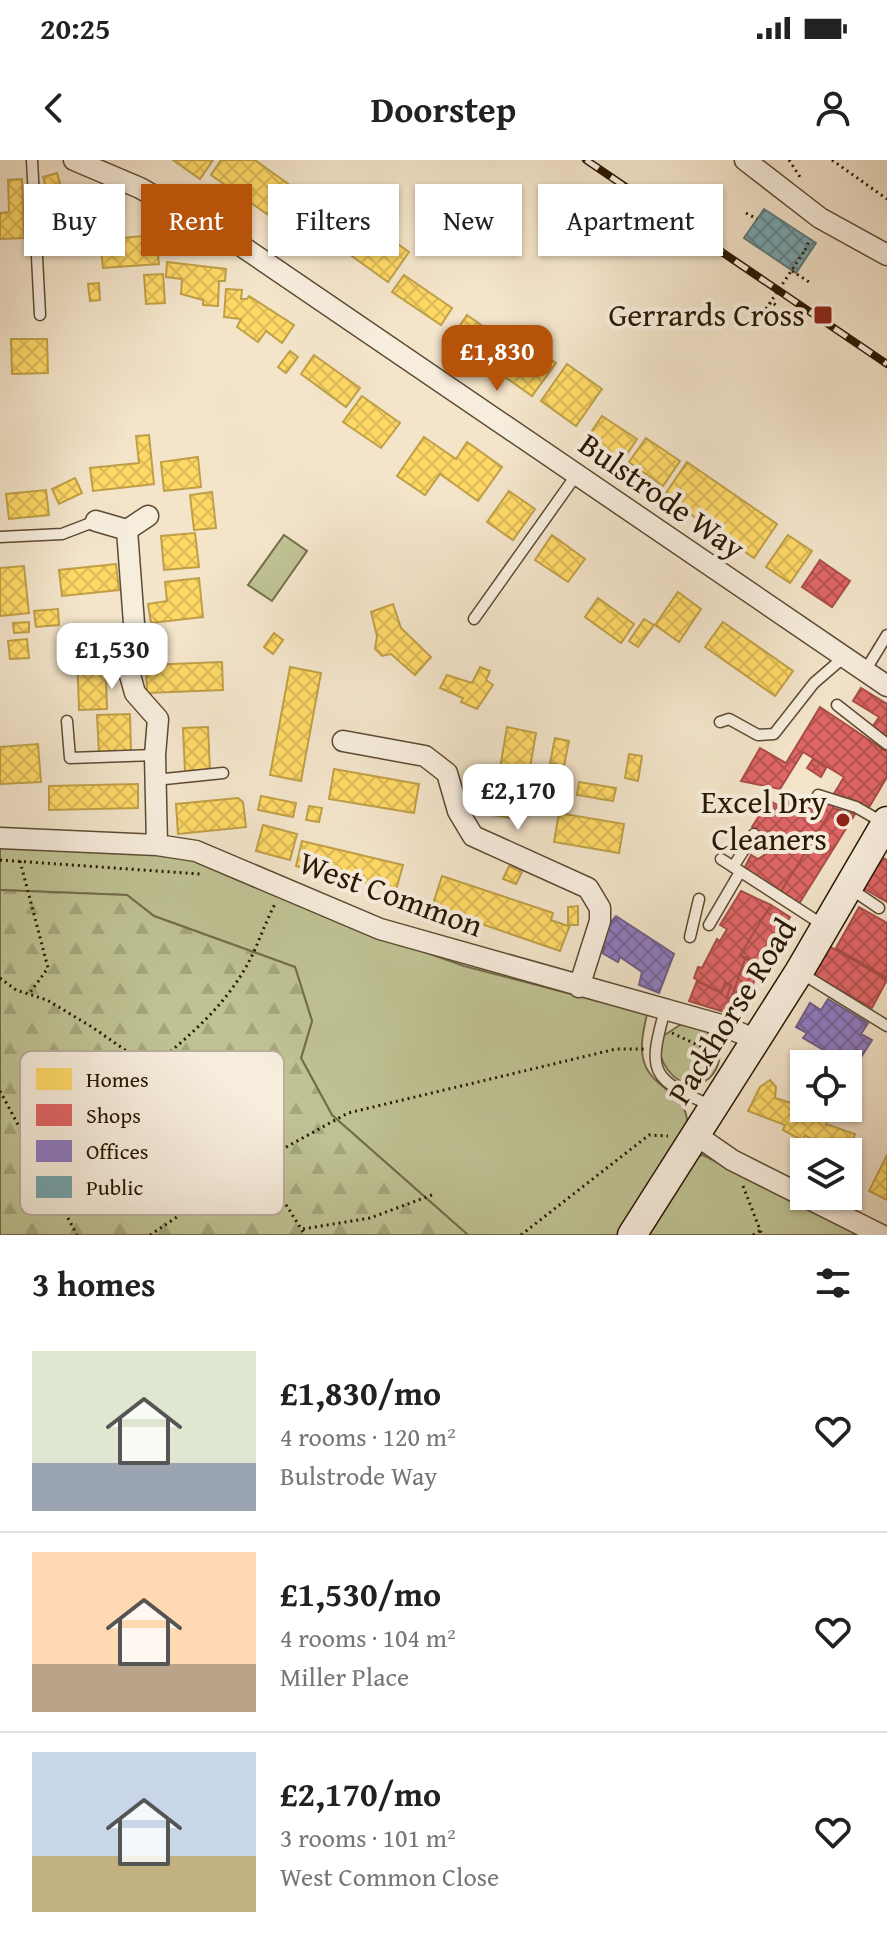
<!DOCTYPE html>
<meta charset="utf-8">
<style>
:root{--surface:#fff;--page:#f6f6f6;--text:#222;--muted:#767676;--line:#e0e0e0;--accent:#b45309}
body{margin:0;font-family:"Gentium Book Plus",serif;background:var(--page);color:var(--text);height:100vh;display:flex;flex-direction:column;font-size:30px;white-space:nowrap}
*{box-sizing:border-box;margin:0}
p{font-size:26px;color:var(--muted)}
.icon{flex:none;width:44px;height:44px;fill:none;stroke:currentColor;stroke-width:2;stroke-linecap:round;stroke-linejoin:round}
.map{position:relative;height:1075px;overflow:hidden}
.side{display:flex;flex-direction:column;background:var(--surface);flex:1}
.side>*{flex:none}
.guide{position:absolute;left:24px;top:24px;width:840px;height:72px;display:flex;gap:16px}
.tools{position:absolute;left:790px;top:890px;display:grid;gap:16px}
.tools a{display:grid;place-items:center;width:72px;height:72px;border-radius:0px;background:var(--surface);box-shadow:0 2px 6px #0004;font-size:40px}
.price{position:absolute;translate:-50% -68px;padding:0 18px;border-radius:16px;background:#fff;color:#222;font-size:26px;line-height:52px;filter:drop-shadow(0 2px 4px #0008)}
.price::after{content:'';position:absolute;left:50%;top:48px;width:24px;height:18px;margin-left:-12px;background:inherit;clip-path:polygon(0 0,100% 0,50% 100%)}
.price.active{background:var(--accent);color:#fff}
ul{padding:0;list-style:none}
li{display:flex;align-items:center;gap:24px;height:200px;padding:0 32px}
li+li{border-top:2px solid var(--line)}
li span{display:grid;place-items:center;flex:none;width:224px;height:160px;border-radius:0px;color:#555}
li>.icon{margin-inline-start:auto}
span .icon{width:96px;height:96px;fill:#fffc;stroke-width:1}
li b{font-size:34px}
h2{display:flex;justify-content:space-between;align-items:center;height:96px;padding:0 32px;font-size:34px}
.pill{padding:0 28px;border-radius:0px;background:var(--surface);box-shadow:0 2px 6px #0004;font-size:28px;line-height:72px}
.pill.active{background:var(--accent);color:#fff}
.status{display:flex;justify-content:space-between;align-items:center;height:56px;padding:0 40px;background:var(--surface);direction:ltr}
.status svg{height:22px;fill:currentColor}
header{display:flex;justify-content:space-between;align-items:center;height:104px;padding:0 32px;background:var(--surface);font-size:36px;font-weight:800}
.map>svg:first-child{display:block}
.green{fill:#bfc394;stroke:#746d4a;stroke-width:2}
.forest{fill:url(#forest-firs);stroke:#746d4a;stroke-width:2}
.homes{fill:url(#homes-cross-hatch);stroke:#bf9f47;stroke-width:2}
.shops{fill:url(#shops-cross-hatch);stroke:#a94e47;stroke-width:2}
.offices{fill:url(#offices-cross-hatch);stroke:#705e88;stroke-width:2}
.public{fill:url(#public-cross-hatch);stroke:#5f7a7a;stroke-width:2}
.lines{fill:none;stroke-linecap:round;stroke-linejoin:round}
.lane-casing{stroke:#5c4a32;stroke-width:13}
.street-casing{stroke:#5c4a32;stroke-width:23}
.secondary-casing{stroke:#291700;stroke-width:31}
.path{stroke:#291700;stroke-width:3;stroke-dasharray:2 4;stroke-linecap:butt}
.lane{stroke:#f7eddd;stroke-width:10}
.street{stroke:#f7eddd;stroke-width:20}
.secondary{stroke:#f7eddd;stroke-width:28}
.rail-casing{stroke:#291700;stroke-width:8}
.rail{stroke:#f7eddd;stroke-width:5;stroke-dasharray:15;stroke-linecap:butt}
.path-bridge{stroke:#291700;stroke-width:3;stroke-dasharray:2 4;stroke-linecap:butt}
.poi-dot{fill:#8f2418;stroke:#f7eddd;stroke-width:3}
.labels{text-anchor:middle;stroke-width:8;stroke-linejoin:round;paint-order:stroke}
.poi-label{font-size:32px;fill:#291700;stroke:#f7eddd;text-anchor:end}
.street-label{font-size:32px;fill:#291700;stroke:#f7eddd}
.key{fill:#f7eddd;stroke:#b9ad9b;stroke-width:2}
.key-label{font-size:22px;fill:#291700}
</style>
<div class="status"><b>20:25</b><svg viewBox="0 0 49 12"><path d="M0 12V9h3v3zM5 12V6h3v6zM10 12V3h3v9zM15 12V0h3v12zM26 1h20v11H26zM47 4h2v5h-2z"/></svg></div>
<header><svg class="icon" aria-label="back" viewBox="0 0 24 24"><path d="M15 5l-7 7 7 7"/></svg>Doorstep<svg class="icon" aria-label="person" viewBox="0 0 24 24"><circle cx="12" cy="8" r="4"/><path d="M4 21q1-7 8-7t8 7"/></svg></header>
<div class="map">
<svg width="887" height="1075" viewBox="0 0 887 1075">
<defs>
<pattern id="forest-firs" width="22" height="20" patternUnits="userSpaceOnUse" patternTransform="scale(2)"><rect width="22" height="20" fill="#bfc394"/><path d="M5 1l3.5 6h-7zM16 11l3.5 6h-7z" fill="#a4a77e"/></pattern>
<pattern id="homes-cross-hatch" width="8" height="8" patternUnits="userSpaceOnUse" patternTransform="scale(2)"><rect width="8" height="8" fill="#ffd966"/><path d="M0 0l8 8M0 8l8-8" fill="none" stroke="#dbba57"/></pattern>
<pattern id="shops-cross-hatch" width="8" height="8" patternUnits="userSpaceOnUse" patternTransform="scale(2)"><rect width="8" height="8" fill="#e06666"/><path d="M0 0l8 8M0 8l8-8" fill="none" stroke="#b65352"/></pattern>
<pattern id="offices-cross-hatch" width="8" height="8" patternUnits="userSpaceOnUse" patternTransform="scale(2)"><rect width="8" height="8" fill="#8e7cc3"/><path d="M0 0l8 8M0 8l8-8" fill="none" stroke="#74659c"/></pattern>
<pattern id="public-cross-hatch" width="8" height="8" patternUnits="userSpaceOnUse" patternTransform="scale(2)"><rect width="8" height="8" fill="#76a5af"/><path d="M0 0l8 8M0 8l8-8" fill="none" stroke="#61858c"/></pattern>
</defs>
<rect width="100%" height="100%" fill="#f3e4ca"/>
<filter id="stains"><feTurbulence type="fractalNoise" baseFrequency=".0025" numOctaves="4"/><feColorMatrix values="0 0 0 0 .2 0 0 0 0 .09 0 0 0 0 .02 0 0 0 .5 -.17"/></filter>
<radialGradient id="worn" r=".72"><stop offset=".6" stop-color="#630" stop-opacity="0"/><stop offset="1" stop-color="#630" stop-opacity=".3"/></radialGradient>
<!-- green -->
<path class="green" d="M284,375L307,391L272,441L248,425Z
M0,683L189,697L377,775L464,806L647,854C644,868 640,884 643,898C649,930 691,932 687,968L622,1075H468L332,955L301,898L312,861L295,807L154,756L127,735L0,730Z
M683,863L703,869L719,882C727,927 678,943 660,895L663,876Z
M703,995L861,1075H649L697,996Z"/>
<!-- forest -->
<path class="forest" d="M0,730L127,735L154,756L295,807L312,861L301,898L332,955L468,1075H0Z"/>
<!-- homes -->
<path class="homes" d="M173,0H213L200,19Z
M221,0H255L298,31L277,61L211,15Z
M57,13L64,37L50,42L43,17Z
M22,19L24,78L0,79V53L9,52L8,20Z
M329,35L409,92L388,122L307,64Z
M297,49L305,55L292,73L284,68Z
M95,59L96,80L156,75L159,104L103,108L101,89L52,92L50,62Z
M167,102L226,109L225,121H219L218,146L203,145V140L181,134L182,119L166,117Z
M163,114L165,143L146,144L144,115Z
M404,115L452,148L441,165L392,132Z
M99,123L100,140L90,141L88,124Z
M226,129L242,130L241,139H247L249,136L294,165L282,183L266,171L258,182L237,167L241,159L224,157Z
M467,155L491,172L470,202L446,186Z
M11,179H47L48,213L12,214Z
M522,179L556,203L532,236L498,212Z
M290,191L298,197L286,213L278,207Z
M314,195L360,228L346,247L301,214Z
M567,204L602,229L576,266L541,241Z
M362,236L400,263L381,288L343,262Z
M602,256L637,279L618,308L583,284Z
M149,275L154,324L93,331L90,308L139,303L136,276Z
M424,277L456,299L467,282L502,307L478,341L440,314L425,335L397,316Z
M646,278L680,301L663,326L629,302Z
M198,297L201,327L164,331L161,302Z
M687,302L777,364L754,398L664,336Z
M75,318L82,333L59,344L52,329Z
M46,330L49,355L9,359L6,334Z
M509,331L535,349L513,380L487,362Z
M212,332L216,368L194,370L190,335Z
M195,373L199,407L164,410L161,376Z
M552,375L585,399L568,422L535,400Z
M788,375L812,391L790,423L766,407Z
M116,404L119,430L62,436L59,410Z
M24,406L29,453L0,456V408Z
M199,418L203,457L151,463L148,444L167,441L165,422Z
M678,432L701,449L679,482L655,465Z
M598,438L634,464L621,483L585,457Z
M393,444L401,468L431,497L415,515L391,494L382,496L375,489L377,476L371,452Z
M58,449L59,465L36,467L34,451Z
M644,459L654,465L638,487L629,481Z
M29,462V472L14,473L13,463Z
M723,462L793,511L775,536L705,487Z
M274,473L283,480L273,494L264,487Z
M27,479L29,498L10,499L8,481Z
M105,488L107,549L79,550L77,489Z
M222,502L223,530L147,533L146,505Z
M290,507L321,513L301,621L270,615Z
M480,507L490,511L486,520L493,525L477,549L461,542L463,538L440,528L447,515L472,523Z
M130,554L131,593L99,594L97,555Z
M208,567L210,611L185,612L183,568Z
M507,567L536,573L521,660L492,655Z
M555,578L569,581L564,606L550,603Z
M38,584L41,622L0,624V587Z
M629,594L642,596L638,621L625,618Z
M334,609L419,624L414,653L329,639Z
M579,622L616,628L613,641L577,635Z
M138,624V648L49,650V626Z
M261,636L296,643L293,657L258,650Z
M238,638L243,642L246,667L178,674L176,644Z
M309,646L322,648L319,662L306,660Z
M559,653L624,664L619,693L554,682Z
M263,665L297,674L290,700L256,691Z
M302,681L403,705L396,730L296,706Z
M509,706L522,712L516,724L503,719Z
M442,716L553,753L551,760L568,766V747L578,746V765H570L560,791L432,747Z
M770,920L776,927L775,938L801,946L804,939V948H817L814,958L824,954L828,959L826,964L855,974L847,992H829L826,990L828,986L825,988L805,975L803,981L783,970L785,965L748,951L760,927Z
M887,995V1040L869,1031Z"/>
<!-- shops -->
<path class="shops" d="M820,400L850,421L832,447L802,427Z
M861,528L887,544V583L871,569L879,557L853,541Z
M820,547L887,592V617L868,649L849,637L846,642L832,637L844,617L803,592L780,629L741,621L760,588L786,603Z
M813,599L826,608L821,617L807,608Z
M784,638L813,650L819,640L835,645L780,733L744,709L751,695L758,699L769,692L758,685L765,675L752,667L769,640L779,646Z
M833,648L855,654L799,744L780,733Z
M881,697L887,700V742L863,728Z
M741,731L771,745L740,795L745,799L731,839L727,837L731,825L725,823L721,833L694,818L698,807L702,808L717,779L720,781L727,769L720,765Z
M771,745L790,757L760,804L740,795Z
M859,747L887,763V818L836,788Z
M829,786L887,820L872,848L812,814Z
M745,799L760,804L749,836L742,834L734,855L689,841L697,821L721,833L725,823L731,825L727,837L731,839Z"/>
<!-- offices -->
<path class="offices" d="M616,756L674,794L659,833L639,825L642,812L620,797L618,802L602,793L605,788L599,785L607,772L605,769Z
M828,839L868,863L861,874L872,880L858,902L848,896L844,902L803,878L807,873L796,867L810,843L821,850Z"/>
<!-- public -->
<path class="public" d="M764,49L816,83L796,113L744,78Z"/>
<g class="lines">
<!-- lane casing -->
<g class="lane-casing">
<path id="lane" d="M32,0L40,155
M0,377L62,374L96,361
M474,459L577,314
M865,511L887,475
M837,545L887,584
M67,561L70,598L155,595
M720,562L729,559L758,575L774,574L814,523L843,498
M155,620L223,613
M818,635L856,647L882,662
M721,699L823,765
M733,707L754,674
M851,729L879,748
M709,765L740,712
M690,777L699,739
M801,813L887,866
M665,850C647,913 651,919 712,946"/>
</g>
<!-- street casing -->
<g class="street-casing">
<path id="street" d="M74,0L140,28L237,83L887,526
M745,0L820,58L887,95
M96,361L127,370L135,477L130,515L135,533L158,559L155,595L157,685
M127,370L148,356
M343,581L425,596L447,613L458,651L473,676L588,728L600,748V761L579,827
M0,678L157,685L196,691L380,769L721,865L757,880
M696,975L732,1000L881,1075"/>
</g>
<!-- secondary casing -->
<g class="secondary-casing">
<path id="secondary" d="M632,1075L799,812L887,661"/>
</g>
<!-- path -->
<path class="path" d="M789,0L800,17
M832,0L887,39
M746,53L757,59
M805,90L810,79
M792,111L809,122
M766,149L771,142L779,147
M0,700L200,714
M20,701L48,808L29,834
M0,818L16,830L47,840L92,867L151,908L246,981L305,1075
M672,873L700,886L714,907
M152,907C188,877 222,849 246,807C257,788 264,765 275,744
M0,931L77,1075
M743,1026L762,1075
M303,1069L370,1058L432,1035
M150,1075L261,1001L348,953L616,889H644
M521,1075L649,975L668,976
M753,1075L761,1070"/>
<!-- lane -->
<use href="#lane" class="lane"/>
<!-- street -->
<use href="#street" class="street"/>
<!-- secondary -->
<use href="#secondary" class="secondary"/>
<!-- rail casing -->
<g class="rail-casing">
<path id="rail" d="M586,0L887,204"/>
</g>
<!-- rail -->
<use href="#rail" class="rail"/>
<!-- path-bridge -->
<path class="path-bridge" d="M766,149L805,90"/>
</g>
<!-- markers -->
<g class="poi-dot">
<rect x="813" y="145" width="20" height="20" rx="4"/>
<circle cx="843" cy="660" r="8"/>
</g>
<g class="labels">
<!-- poi labels -->
<g class="poi-label">
<text x="805" y="166">Gerrards Cross</text>
<text x="827" y="653">Excel Dry<tspan x="827" dy="37">Cleaners</tspan></text>
</g>
<!-- street labels -->
<g class="street-label">
<text transform="translate(662 336) rotate(35)" y="11">Bulstrode Way</text>
<text transform="translate(391 734) rotate(20)" y="11">West Common</text>
<text transform="translate(732 851) rotate(-58)" y="11">Packhorse Road</text>
</g>
</g>
<!-- legend -->
<rect x="20" y="891" width="264" height="164" rx="12" class="key"/>
<rect x="36" y="908" width="36" height="22" fill="#ffd966"/>
<rect x="36" y="944" width="36" height="22" fill="#e06666"/>
<rect x="36" y="980" width="36" height="22" fill="#8e7cc3"/>
<rect x="36" y="1016" width="36" height="22" fill="#76a5af"/>
<g class="key-label">
<text x="86" y="927">Homes</text>
<text x="86" y="963">Shops</text>
<text x="86" y="999">Offices</text>
<text x="86" y="1035">Public</text>
</g>
<rect width="100%" height="100%" filter="url(#stains)"/>
<rect width="100%" height="100%" fill="url(#worn)"/>
</svg>
<div class="tools">
<a><svg class="icon" aria-label="locate" viewBox="0 0 24 24"><circle cx="12" cy="12" r="6"/><path d="M12 2v4M12 18v4M2 12h4M18 12h4"/></svg></a>
<a><svg class="icon" aria-label="layers" viewBox="0 0 24 24"><path d="M12 4l9 5-9 5-9-5zM3 14l9 5 9-5"/></svg></a>
</div>
<b class="price active" style="left:497px;top:233px">£1,830</b>
<b class="price" style="left:112px;top:531px">£1,530</b>
<b class="price" style="left:518px;top:672px">£2,170</b>
<div class="guide">
<a class="pill">Buy</a>
<a class="pill active">Rent</a>
<a class="pill">Filters</a>
<a class="pill">New</a>
<a class="pill">Apartment</a>
</div>
</div>
<section class="side">
<h2>3 homes<svg class="icon" aria-label="filters" viewBox="0 0 24 24"><path d="M4 7h16M4 17h16"/><circle cx="9" cy="7" r="2"/><circle cx="15" cy="17" r="2"/></svg></h2>
<ul>
<li><span style="background:linear-gradient(#dfe7d0 70%,#9aa5b1 0)"><svg class="icon" aria-label="home" viewBox="0 0 24 24"><path d="M3 11l9-7 9 7M6 9v11h12V9"/></svg></span><div><b>£1,830/mo</b><p>4 rooms · 120 m²</p><p>Bulstrode Way</p></div><svg class="icon" aria-label="heart" viewBox="0 0 24 24"><path d="M12 20l-8-8c-3-5 5-10 8-4 3-6 11-1 8 4z"/></svg></li>
<li><span style="background:linear-gradient(#ffd9b3 70%,#b9a48a 0)"><svg class="icon" aria-label="home" viewBox="0 0 24 24"><path d="M3 11l9-7 9 7M6 9v11h12V9"/></svg></span><div><b>£1,530/mo</b><p>4 rooms · 104 m²</p><p>Miller Place</p></div><svg class="icon" aria-label="heart" viewBox="0 0 24 24"><path d="M12 20l-8-8c-3-5 5-10 8-4 3-6 11-1 8 4z"/></svg></li>
<li><span style="background:linear-gradient(#c9d6e8 65%,#c2b280 0)"><svg class="icon" aria-label="home" viewBox="0 0 24 24"><path d="M3 11l9-7 9 7M6 9v11h12V9"/></svg></span><div><b>£2,170/mo</b><p>3 rooms · 101 m²</p><p>West Common Close</p></div><svg class="icon" aria-label="heart" viewBox="0 0 24 24"><path d="M12 20l-8-8c-3-5 5-10 8-4 3-6 11-1 8 4z"/></svg></li>
</ul>
</section>
